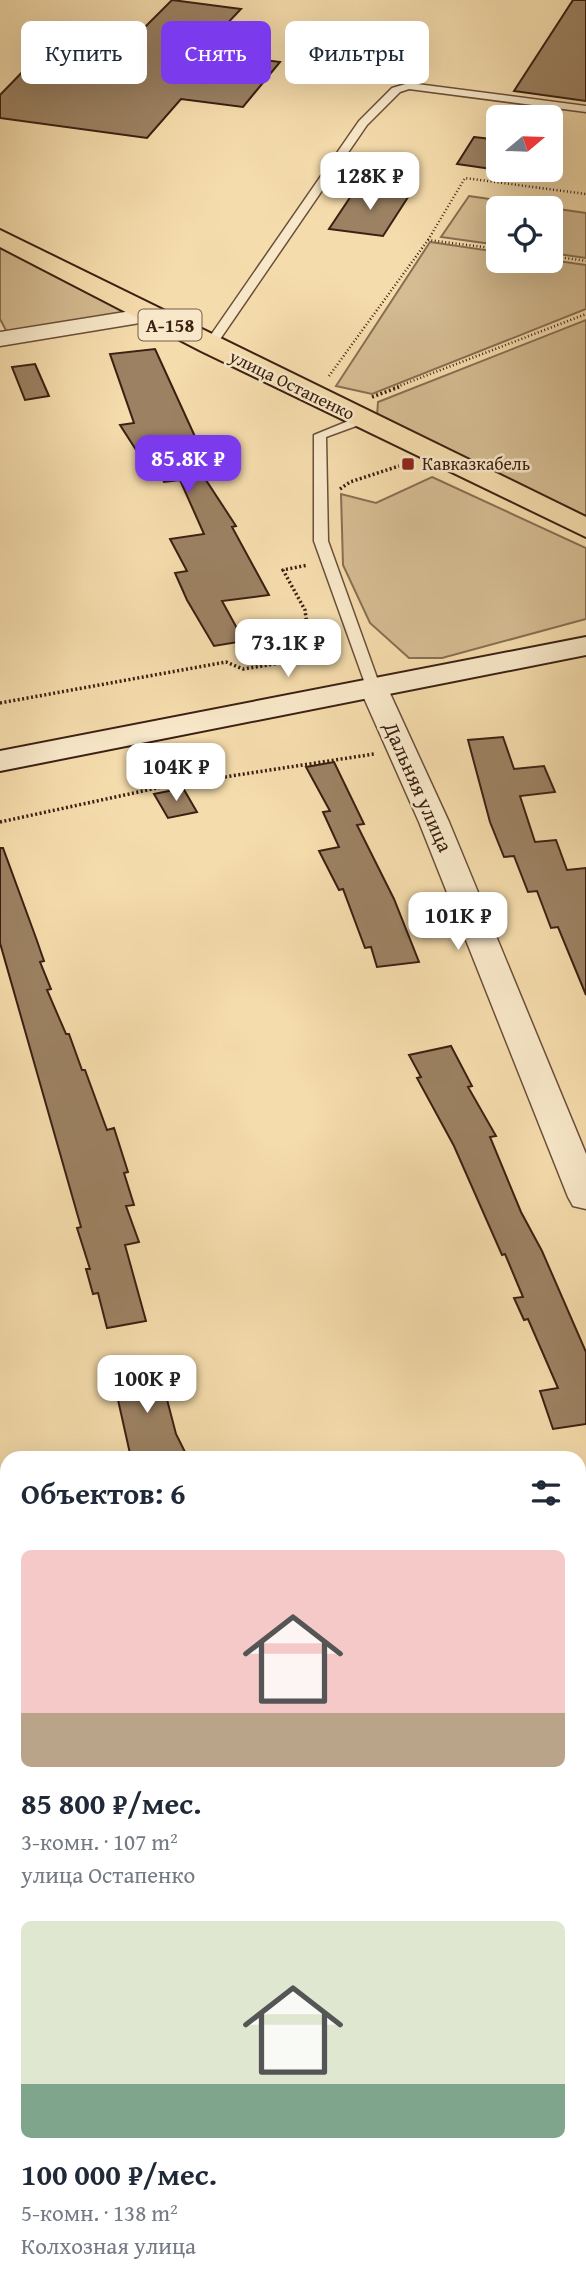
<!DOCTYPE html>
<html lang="ru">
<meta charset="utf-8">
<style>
:root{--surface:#fff;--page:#f2f2f3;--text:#1f2937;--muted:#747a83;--accent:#7c3aed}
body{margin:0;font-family:"Gentium Book Plus",serif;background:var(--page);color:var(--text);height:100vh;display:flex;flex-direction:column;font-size:26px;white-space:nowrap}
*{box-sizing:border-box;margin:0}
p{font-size:23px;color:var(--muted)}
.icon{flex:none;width:38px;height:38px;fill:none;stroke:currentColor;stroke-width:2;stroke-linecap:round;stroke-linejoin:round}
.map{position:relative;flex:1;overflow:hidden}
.side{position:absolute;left:0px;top:1451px;width:586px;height:842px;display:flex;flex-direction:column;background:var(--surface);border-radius:21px 21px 0 0;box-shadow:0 7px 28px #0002}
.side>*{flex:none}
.top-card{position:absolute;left:21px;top:21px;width:544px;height:63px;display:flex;gap:14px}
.needle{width:46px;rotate:71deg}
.buttons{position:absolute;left:486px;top:105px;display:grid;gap:14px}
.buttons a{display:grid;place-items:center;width:77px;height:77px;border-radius:10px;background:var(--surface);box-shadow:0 7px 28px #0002;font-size:35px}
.price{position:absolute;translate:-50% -60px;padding:0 16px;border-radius:14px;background:#fff;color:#222;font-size:23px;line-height:46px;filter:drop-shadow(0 2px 4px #0008)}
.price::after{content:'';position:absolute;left:50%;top:42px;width:21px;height:16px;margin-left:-10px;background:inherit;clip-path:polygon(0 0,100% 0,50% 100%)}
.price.selected{background:var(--accent);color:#fff}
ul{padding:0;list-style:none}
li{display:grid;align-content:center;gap:14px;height:371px;padding:0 21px}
li span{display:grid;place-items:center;height:217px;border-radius:10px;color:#555}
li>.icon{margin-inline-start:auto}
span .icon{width:126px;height:126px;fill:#fffc;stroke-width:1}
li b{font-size:30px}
h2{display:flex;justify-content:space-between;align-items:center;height:84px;padding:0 21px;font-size:30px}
.tag{padding:0 24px;border-radius:10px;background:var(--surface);box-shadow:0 7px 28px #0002;font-size:24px;line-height:63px}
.tag.selected{background:var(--accent);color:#fff}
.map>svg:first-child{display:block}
.green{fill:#d5bc92;stroke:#886e52;stroke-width:2}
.building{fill:#9c8263;stroke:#3b2013;stroke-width:2}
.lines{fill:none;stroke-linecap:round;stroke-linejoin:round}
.service-casing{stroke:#6a4f39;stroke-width:3}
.minor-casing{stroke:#6a4f39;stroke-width:3}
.secondary-casing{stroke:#3b2013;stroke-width:4}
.primary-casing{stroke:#3b2013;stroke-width:4}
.path-far1{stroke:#3b2013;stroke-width:2.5;stroke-dasharray:1 2.5;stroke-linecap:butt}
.path{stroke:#3b2013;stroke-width:3.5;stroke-dasharray:2 2.5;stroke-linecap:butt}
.service{fill:#f8e8c9;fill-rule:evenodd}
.minor{fill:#f8e8c9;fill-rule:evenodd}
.secondary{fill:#f8e8c9;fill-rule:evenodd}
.primary{fill:#f5dcac;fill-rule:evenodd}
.poi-dot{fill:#8f2418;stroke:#f8e8c9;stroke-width:2.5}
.labels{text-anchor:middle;stroke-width:5;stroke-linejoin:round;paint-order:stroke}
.far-street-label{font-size:18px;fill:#3b2013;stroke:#f8e8c9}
.far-poi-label{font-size:18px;fill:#3b2013;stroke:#f8e8c9;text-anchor:start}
.shield{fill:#f8e8c9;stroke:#745c4a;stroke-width:2}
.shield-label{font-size:19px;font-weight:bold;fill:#3b2013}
.street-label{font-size:21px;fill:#3b2013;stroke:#f8e8c9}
</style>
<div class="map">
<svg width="586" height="2292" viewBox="0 0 586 2292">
<rect width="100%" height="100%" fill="#f5dcac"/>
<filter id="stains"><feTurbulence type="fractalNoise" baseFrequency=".00286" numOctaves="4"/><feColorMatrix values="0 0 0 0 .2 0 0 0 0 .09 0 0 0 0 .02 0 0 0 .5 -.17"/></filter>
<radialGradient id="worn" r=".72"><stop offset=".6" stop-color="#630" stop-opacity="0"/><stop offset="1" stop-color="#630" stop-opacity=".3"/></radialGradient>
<!-- green -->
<path class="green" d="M469,196L586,213V258L551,253V208H499V245L441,237Z
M0,237L150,315L10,338L0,319Z
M430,242L499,252V261L551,260L586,265V309L372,394L336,386Z
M586,320V516L377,416L378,402Z
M432,477L586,548V619L442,658H409L370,623L343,565L341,494L376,503Z"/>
<!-- building -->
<path class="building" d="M172,0L241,9L200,52L280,62L243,107L181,99L147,138L0,118V95L59,34L129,43Z
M573,0H586V101L514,91Z
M474,137L499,140V170L457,164Z
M357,187L410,194L383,236L329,229Z
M155,349L213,476L204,477L236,526L232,527L269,595L222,601L244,641L214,646L187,600L175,573L187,571L170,539L204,534L180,480L164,482L159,471L151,473L120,425L134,423L110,354Z
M35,364L49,396L25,400L12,367Z
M503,737L514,769L544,766L555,792L520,796L535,842L556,840L567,870L586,868V995L558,927L551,928L537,891L528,892L514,856L504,857L490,822L468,740Z
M334,762L364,824L357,825L394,899L419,962L377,967L371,947L365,948L343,889L339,890L319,851L339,847L323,812L330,811L306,767Z
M183,788L197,812L168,818L154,794Z
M0,848H3L36,938L44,961L40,962L51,989L47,990L66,1034H69L82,1070H85L107,1130L114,1128L128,1172L124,1173L134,1205L126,1206L139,1242L125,1245L146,1321L107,1328L98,1293L93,1294L86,1269H90L77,1228L81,1227L0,943Z
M451,1046L472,1086L468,1087L496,1136L490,1137L521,1212L542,1251L586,1352V1424L553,1429L540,1391L558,1388L528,1319L524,1320L514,1298L523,1297L505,1254L502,1255L454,1146L417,1078L421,1077L409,1055Z
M158,1365L176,1434L188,1458H131L112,1373Z"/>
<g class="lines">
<!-- service casing -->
<g class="service-casing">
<path id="service" d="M409,83L586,106V112L409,89L400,92L367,125L214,348H206L204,345L359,121L392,88Z
M363,415L367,416V422L326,437L328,541L381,689L374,693L367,689L314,541V435Z"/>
</g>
<!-- minor casing -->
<g class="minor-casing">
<path id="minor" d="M150,308L158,310L162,315L158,320L0,346V332Z
M374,680L384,683L388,689L449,822L586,1154V1209L573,1206L568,1197L419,822L360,689L364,683Z
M0,1473L7,1475V1535L0,1532Z
M586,1587V1621L579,1622V1589Z
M7,1782V1820L0,1822V1784Z
M156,2286H206L207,2292H157Z"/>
</g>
<!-- secondary casing -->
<g class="secondary-casing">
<path id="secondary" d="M586,637V655L0,771V751Z"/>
</g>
<!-- primary casing -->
<g class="primary-casing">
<path id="primary" d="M0,230L586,517V537L201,351L0,247Z"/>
</g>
<!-- path-far1 -->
<path class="path-far1" d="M428,240L465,178L586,194
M551,256L586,261
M329,376L428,240L499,249
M394,388L586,314"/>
<!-- path -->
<path class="path" d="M372,397L399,387
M340,489L350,482L399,466
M0,703L226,662L243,669L311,658L305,610L283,570L308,565
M0,822L166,786L374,754"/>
<!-- service -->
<use href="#service" class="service"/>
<!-- minor -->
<use href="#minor" class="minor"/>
<!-- secondary -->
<use href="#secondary" class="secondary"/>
<!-- primary -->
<use href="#primary" class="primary"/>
</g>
<!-- markers -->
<rect class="poi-dot" x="401" y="457" width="14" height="14" rx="3.5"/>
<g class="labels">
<!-- far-street labels -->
<g class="far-street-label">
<text transform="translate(292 385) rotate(26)" y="6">улица Остапенко</text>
</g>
<!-- far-poi labels -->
<g class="far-poi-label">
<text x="422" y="470">Кавказкабель</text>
</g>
<!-- shield labels -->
<rect class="shield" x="138.5" y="309.5" width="63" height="31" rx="5"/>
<g class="shield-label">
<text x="170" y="332">А-158</text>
</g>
<!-- street labels -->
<g class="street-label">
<text transform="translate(418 787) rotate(66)" y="7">Дальняя улица</text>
</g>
</g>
<rect width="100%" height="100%" filter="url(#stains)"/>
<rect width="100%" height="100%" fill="url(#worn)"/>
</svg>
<div class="buttons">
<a><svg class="needle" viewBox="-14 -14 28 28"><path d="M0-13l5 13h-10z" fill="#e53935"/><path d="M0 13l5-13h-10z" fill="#747a83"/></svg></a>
<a><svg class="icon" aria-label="locate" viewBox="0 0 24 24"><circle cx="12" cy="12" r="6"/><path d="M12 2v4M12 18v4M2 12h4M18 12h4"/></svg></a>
</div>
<b class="price" style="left:370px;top:212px">128K ₽</b>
<b class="price selected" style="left:188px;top:495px">85.8K ₽</b>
<b class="price" style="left:288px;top:679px">73.1K ₽</b>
<b class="price" style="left:176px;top:803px">104K ₽</b>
<b class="price" style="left:458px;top:952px">101K ₽</b>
<b class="price" style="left:147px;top:1415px">100K ₽</b>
<div class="top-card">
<a class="tag">Купить</a>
<a class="tag selected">Снять</a>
<a class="tag">Фильтры</a>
</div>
<section class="side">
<h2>Объектов: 6<svg class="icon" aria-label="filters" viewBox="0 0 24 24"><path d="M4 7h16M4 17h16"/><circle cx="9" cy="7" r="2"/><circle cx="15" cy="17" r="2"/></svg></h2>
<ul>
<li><span style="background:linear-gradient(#f6c9c9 75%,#b9a48a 0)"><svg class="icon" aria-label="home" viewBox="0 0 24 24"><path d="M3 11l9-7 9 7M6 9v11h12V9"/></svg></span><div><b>85 800 ₽/мес.</b><p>3-комн. · 107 m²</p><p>улица Остапенко</p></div></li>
<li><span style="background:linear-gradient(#dfe7d0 75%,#7fa58c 0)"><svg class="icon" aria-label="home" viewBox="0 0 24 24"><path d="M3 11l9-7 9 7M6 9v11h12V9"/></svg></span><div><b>100 000 ₽/мес.</b><p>5-комн. · 138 m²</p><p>Колхозная улица</p></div></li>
</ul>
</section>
</div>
